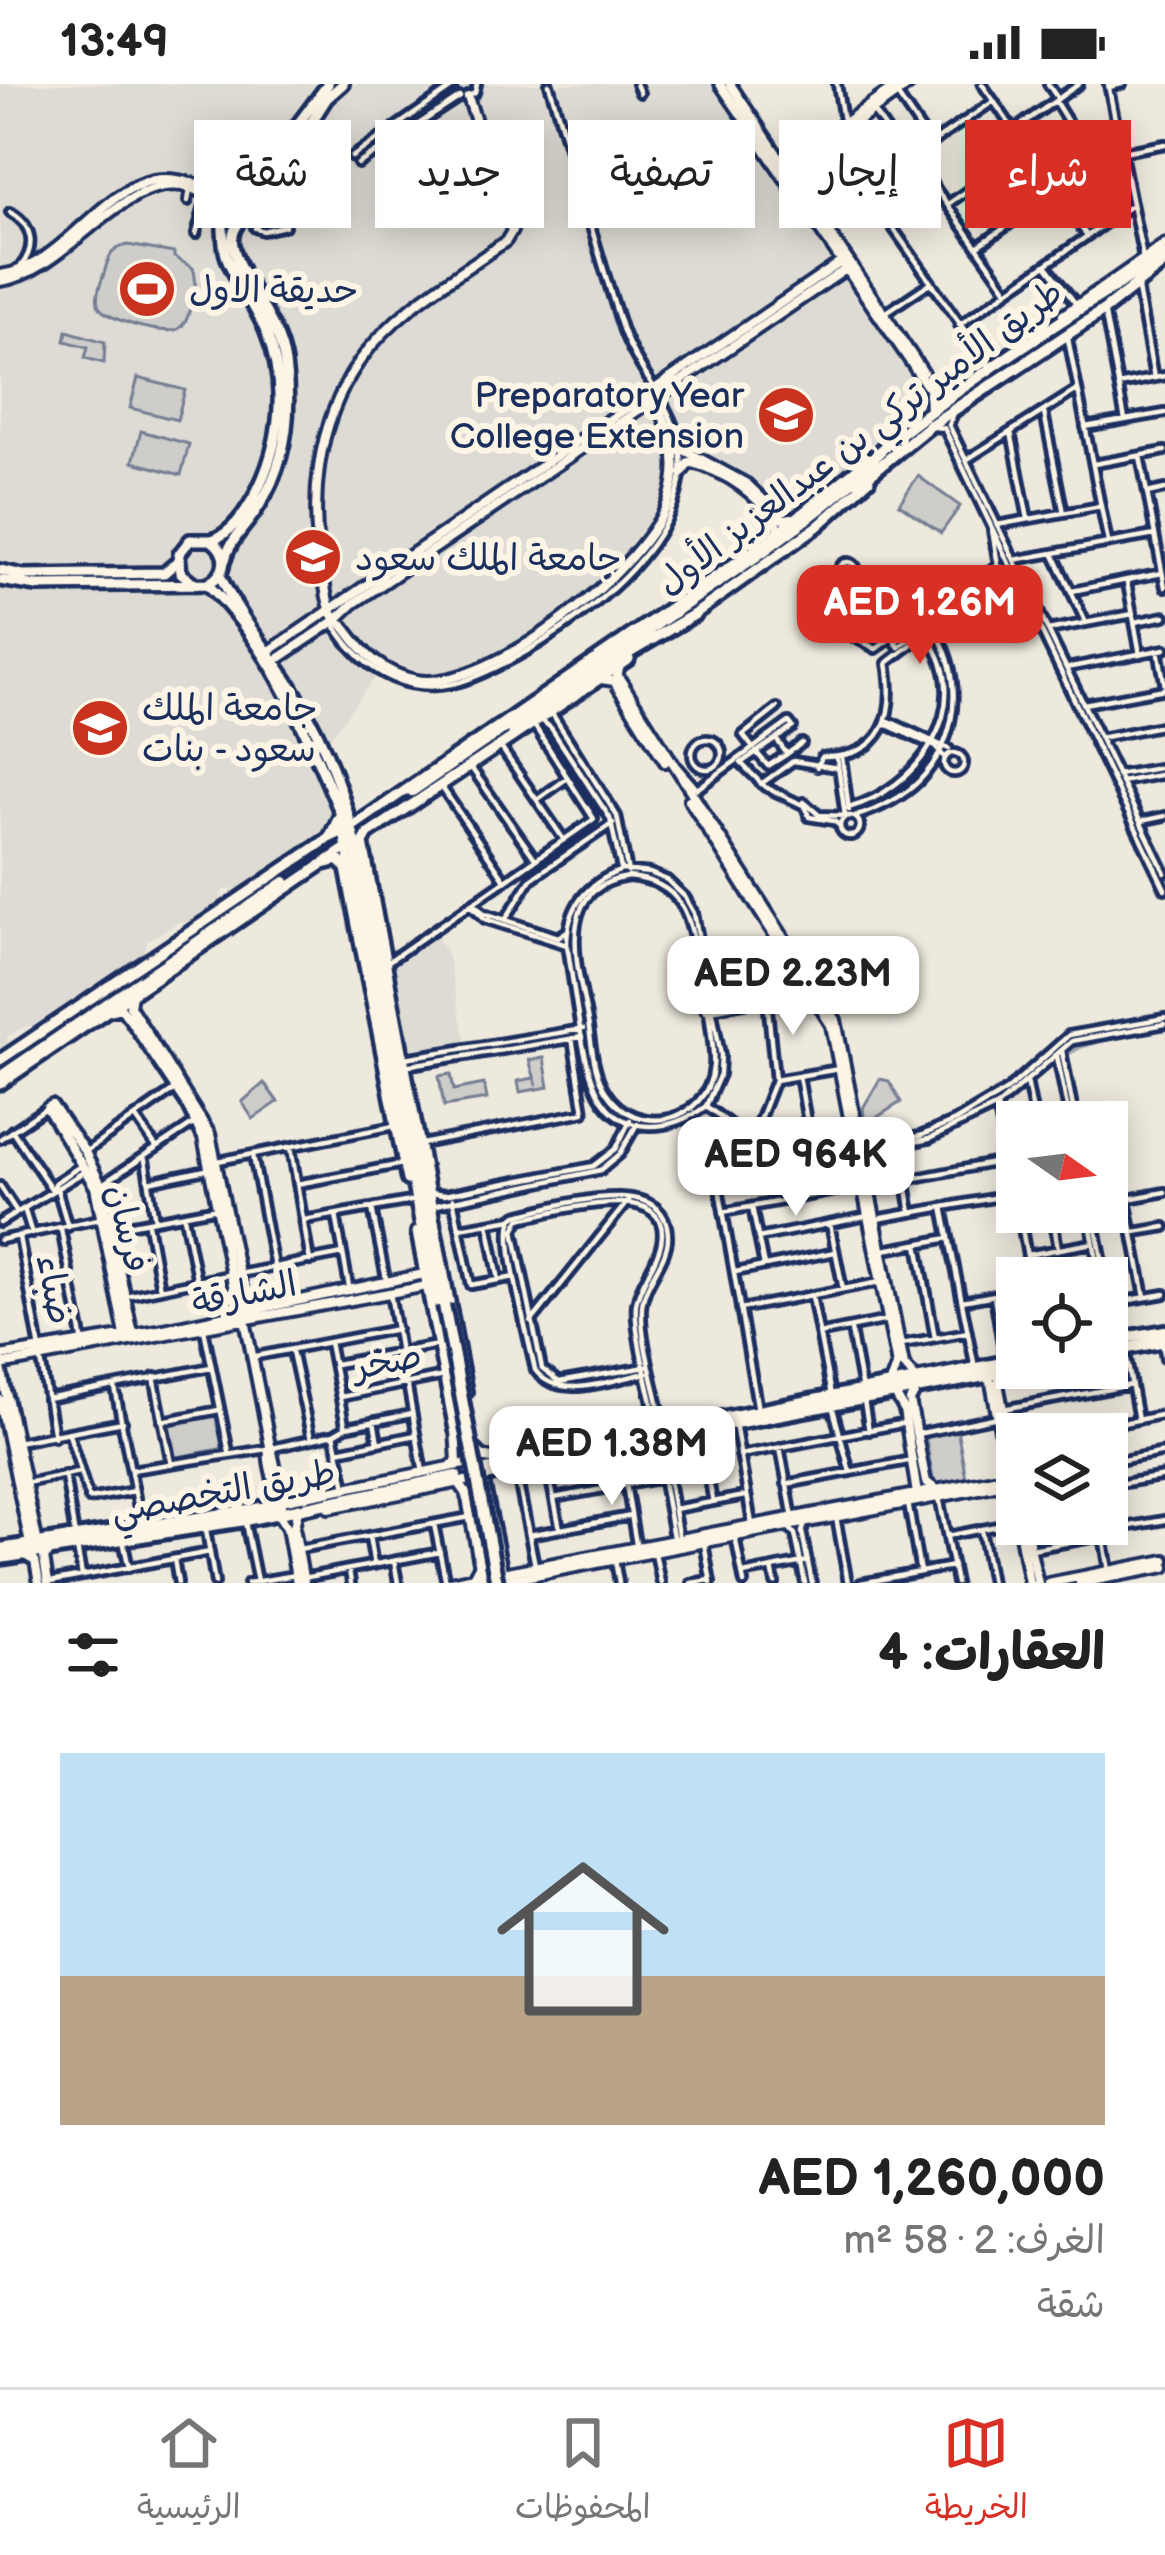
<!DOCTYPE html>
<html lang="ar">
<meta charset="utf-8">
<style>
:root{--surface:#fff;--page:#f6f6f6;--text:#222;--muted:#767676;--line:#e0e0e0;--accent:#d93025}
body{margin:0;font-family:"Balsamiq Sans","Playpen Sans Arabic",sans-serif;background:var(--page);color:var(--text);direction:rtl;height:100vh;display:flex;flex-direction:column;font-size:45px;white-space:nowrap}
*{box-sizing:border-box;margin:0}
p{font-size:39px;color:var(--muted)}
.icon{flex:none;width:66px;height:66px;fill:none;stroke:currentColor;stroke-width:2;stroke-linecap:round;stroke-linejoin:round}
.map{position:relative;height:1499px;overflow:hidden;direction:ltr}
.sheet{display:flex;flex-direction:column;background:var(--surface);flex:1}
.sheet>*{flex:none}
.banner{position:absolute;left:36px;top:36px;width:1095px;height:108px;direction:rtl;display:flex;gap:24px}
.needle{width:78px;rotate:104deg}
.fabs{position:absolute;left:996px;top:1017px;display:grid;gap:24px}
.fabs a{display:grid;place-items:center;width:132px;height:132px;border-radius:0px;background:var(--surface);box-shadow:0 6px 30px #0003;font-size:60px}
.price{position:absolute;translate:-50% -102px;padding:0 27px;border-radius:24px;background:#fff;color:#222;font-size:39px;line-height:78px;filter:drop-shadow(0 3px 6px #0008)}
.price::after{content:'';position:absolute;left:50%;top:72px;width:36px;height:27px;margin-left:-18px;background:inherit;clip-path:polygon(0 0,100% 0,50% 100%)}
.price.current{background:var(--accent);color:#fff}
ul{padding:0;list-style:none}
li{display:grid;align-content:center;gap:24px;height:636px;padding:0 60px}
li+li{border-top:3px solid var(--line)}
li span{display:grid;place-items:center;height:372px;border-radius:0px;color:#555}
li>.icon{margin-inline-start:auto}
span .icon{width:216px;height:216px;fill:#fffc;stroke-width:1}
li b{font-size:51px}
h2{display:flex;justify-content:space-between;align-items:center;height:144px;padding:0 60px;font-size:51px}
.chip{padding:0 42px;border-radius:0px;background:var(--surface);box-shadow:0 6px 30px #0003;font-size:42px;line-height:108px}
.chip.current{background:var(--accent);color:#fff}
.status{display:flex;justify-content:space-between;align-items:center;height:84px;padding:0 60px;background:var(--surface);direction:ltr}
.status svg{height:33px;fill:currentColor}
.dock{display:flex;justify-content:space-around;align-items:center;height:168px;border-top:3px solid var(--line);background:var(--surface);font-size:33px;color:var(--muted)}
.dock a{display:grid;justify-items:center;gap:6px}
.dock .current{color:var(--accent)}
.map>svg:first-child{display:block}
.built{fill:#dedbd4}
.green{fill:#cfcdca;stroke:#757e94;stroke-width:3}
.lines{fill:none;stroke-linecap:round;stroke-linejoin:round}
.river{stroke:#a2a7af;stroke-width:8}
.primary-tunnel{stroke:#c4c4c4;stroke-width:10;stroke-dasharray:10 5;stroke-linecap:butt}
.minor-casing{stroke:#1b2f5e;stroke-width:14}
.tertiary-casing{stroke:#1b2f5e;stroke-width:16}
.secondary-casing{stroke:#1b2f5e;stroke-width:18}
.primary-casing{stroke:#1b2f5e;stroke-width:20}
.minor{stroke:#fcf5e5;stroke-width:4.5}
.tertiary{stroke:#fcf5e5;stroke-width:8}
.secondary{stroke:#fcf5e5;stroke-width:9}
.primary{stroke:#fcf5e5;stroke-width:10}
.primary-bridge-casing{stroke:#1b2f5e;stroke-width:20;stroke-linecap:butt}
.primary-bridge{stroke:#fcf5e5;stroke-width:10}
.labels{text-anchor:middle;stroke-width:12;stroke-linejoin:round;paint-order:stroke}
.poi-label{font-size:36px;fill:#1b2f5e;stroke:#fcf5e5;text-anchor:start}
.street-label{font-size:36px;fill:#1b2f5e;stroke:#fcf5e5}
</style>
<div class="status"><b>13:49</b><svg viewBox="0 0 49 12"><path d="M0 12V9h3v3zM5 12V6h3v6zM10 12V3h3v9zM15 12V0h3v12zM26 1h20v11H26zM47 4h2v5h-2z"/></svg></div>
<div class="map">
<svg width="1165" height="1499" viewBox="0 0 1165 1499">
<rect width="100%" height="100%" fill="#eee9dd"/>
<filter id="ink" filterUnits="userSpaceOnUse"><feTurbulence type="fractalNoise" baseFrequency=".00833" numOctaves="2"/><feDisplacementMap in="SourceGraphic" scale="24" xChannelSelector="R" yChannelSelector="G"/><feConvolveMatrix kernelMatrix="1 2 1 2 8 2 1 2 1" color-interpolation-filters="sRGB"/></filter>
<g filter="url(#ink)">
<!-- built -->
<path class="built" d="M0,0H714L944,324L788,443L741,388L694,366H677L669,381L661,418L644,451L606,495L513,561L451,587L419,589L388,576L329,655L346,705L331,747L246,804L223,806L218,823L192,841L179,838L147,857L143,874L41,943L26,942L7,953L8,962L0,971Z
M435,851L447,869L466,960L406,971L389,882Z"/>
<!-- green -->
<path class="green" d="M128,161L174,169V173L193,184C198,198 194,207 191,221C188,231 187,240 178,245C165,252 106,236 99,223C94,212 102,197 105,186C109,171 112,164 128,161Z
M67,247L105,258L104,279L85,274L88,263L65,257Z
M138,294L185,306L177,336L130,324Z
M141,347L189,360L181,391L133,378Z
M918,392L960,422L941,449L899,420Z
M544,974L549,1003L520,1008L518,997L534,994L537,1002L529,976Z
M451,990L454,1006L484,1000L487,1015L444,1022L439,992Z
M880,995L889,997L901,1018L865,1041L863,1024Z
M264,999L278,1018L253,1035L242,1018Z
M851,1071L857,1100L828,1105L824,1082L847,1079L846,1072Z
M218,1330L224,1364L173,1374L166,1340Z
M957,1345L966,1394L934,1400L925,1351Z"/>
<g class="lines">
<!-- river -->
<path class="river" d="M1027,990L1080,961L1111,952
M880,1062L898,1058"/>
<!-- primary-tunnel -->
<path class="primary-tunnel" d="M285,798L415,711
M454,1387L482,1382"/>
<!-- minor casing -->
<g class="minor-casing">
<path id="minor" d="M636,0L640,9
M837,0L843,36
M982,0L1087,152
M1048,0L1058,15
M1108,0L1143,174
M1109,3L1122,0
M896,9L930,59
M467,13L475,9L477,0
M1055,17L1085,66
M873,27L907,75
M851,43L884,91
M1015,45L1079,0
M1123,68L1165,60
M913,72L1008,207
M352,73L453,3
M358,80L460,13
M291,89L297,132
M1047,91L1117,45
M280,94L285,118
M865,104L989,281
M188,117L190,105
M948,120L1027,65
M281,122L285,142L263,147L255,144L262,117L273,112L275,99L291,89L298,77L308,82
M306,123L301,92L313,73
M262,126L295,119
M10,128C32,140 37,162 21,182
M254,138L283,132
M822,138L865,104L994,17
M196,150L207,112
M977,163L1056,108
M1046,181L1076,220
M1138,205L1154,294
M885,229L930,199
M1105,231L1125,336
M959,241L1132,121
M1068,255L1108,458
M1118,301L1165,292
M954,329L949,341L1165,789
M1044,329L1064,429
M934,343L944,344L1165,805
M1085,343L1165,329
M1011,348L1028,435
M1140,372L1165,503
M966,376L1077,306
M1094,380L1165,367
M1147,409L1165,405
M997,441L1101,422
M992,446L998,481L895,558L899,563L1002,483L1010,490
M1053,469L1086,539
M1014,476L1155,451
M839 487a9 9 0 1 1 18 0a9 9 0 1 1-18 0Z
M846,496L840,546L876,565L911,540V529L889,512L851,495
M1127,499L1140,570
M1072,507L1162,489
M841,538L814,536L811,509L822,505L845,507
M1135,538L1165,532
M334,540C364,590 414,617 472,594C553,562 703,460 679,358C669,316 636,285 622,244C596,164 574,81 549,0
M1048,546L1133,530
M1158,566L1165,602
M1066,584L1165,565
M1084,620L1165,605
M551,628L617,732L628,788
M540,635L551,644L610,734L621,785
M889,637L949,665
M885,640L936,663L945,674
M1100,654L1165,641
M692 670a15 15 0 1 1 30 0a15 15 0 1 1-30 0Z
M776,655L787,670L802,659
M500,662L564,756
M753,664L743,651L777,624
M756,668L768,682L787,670
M944 679a10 10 0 1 1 20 0a10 10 0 1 1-20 0Z
M842,673L849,726
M837,674L845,732
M470,682L536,776
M678,683L697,705L789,638L793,643L741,679L765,703L805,722L809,733L834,737L840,742
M817,683L822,673C885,674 896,630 887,579L920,554L929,555C977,623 917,706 848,724
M1117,691L1165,683
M1121,698L1165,690
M761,700L793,677L838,684
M441,702L505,796
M537,716L566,695
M804,718L819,731L848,732
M840 742a10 10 0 1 1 20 0a10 10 0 1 1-20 0Z
M854,733C879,725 901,715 919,697C987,626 949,511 856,489
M1141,737L1165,732
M622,786L650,789L667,796L685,813L694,829L721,971L720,990L706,1022C672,1047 623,1054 599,1011C581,979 574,899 567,861C567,823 586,799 622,786Z
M628,793C651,795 669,802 682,822C695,841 716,959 713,983C708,1039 636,1055 606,1008C593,989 592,960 588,938C579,886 551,804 628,793Z
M470,820L485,835L567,861
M475,820L484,829L558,853L567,847
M505,836L531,795L613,739
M389,877L594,735L534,641
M1062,967L1076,1038
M1057,972L1070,1038
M405,974L583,945
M404,982L582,953
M799,992L809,1049
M775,996L839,985
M1027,997L1035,1038
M706,1022L738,1046L757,1042L775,996L767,915
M997,1022L1017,1118
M136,1034L156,1063
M760,1040L782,1054L850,1042
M12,1046L52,1106L56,1098L79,1083
M0,1055L45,1025
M422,1060L584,1028L572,954
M291,1063L310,1177
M861,1063L920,1052L955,1037L1007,1006L1069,951L1165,934
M900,1063L911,1129
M85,1068L174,1006
M862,1069L929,1055L997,1022L1072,957L1165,940
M253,1071L274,1183
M145,1076L155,1136
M218,1077L394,1042
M905,1096L1009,1076
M149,1098L206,1086
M297,1100L403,1080
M101,1101L196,1038
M0,1102L17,1128
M57,1105L68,1143
M429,1109L444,1111L594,1082L616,1065L630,1036
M453,1115L471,1201L515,1193
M1126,1115L1145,1213
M1107,1119L1165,1108
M431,1122L601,1086L620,1070L637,1040
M752,1123L764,1182
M943,1123L975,1284
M24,1124L32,1150
M372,1124L387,1200
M723,1128L862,1102
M1019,1128L1031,1194
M1052,1128L1058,1165
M1088,1128L1100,1194
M1093,1128L1106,1194
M336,1131L350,1208
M184,1133L197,1198
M877,1135L1015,1110
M304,1136L411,1117
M0,1139L87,1086
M488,1139L499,1196
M148,1140L160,1205
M830,1140L843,1205
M112,1144L218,1124
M460,1144L512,1135
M61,1145L83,1259
M1135,1148L1165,1143
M19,1153L40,1265
M758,1154L868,1132
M0,1156L103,1134
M918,1160L935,1254
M884,1166L949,1154
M1027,1171L1093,1159
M735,1188L835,1168
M239,1190L343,1170
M1107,1197L1116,1243L1125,1254
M390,1209L400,1268
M126,1212L232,1190
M812,1212L831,1311
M994,1212L1005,1278
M962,1217L1017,1207
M1112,1219L1165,1210
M740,1225L880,1198
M1107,1231V1251
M531,1238L628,1117
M999,1242L1017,1238
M204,1245L229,1368
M851,1246L862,1306
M823,1249L888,1236
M329,1258L345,1341
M1162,1258L1165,1275
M902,1260L968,1248
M1125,1264L1138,1336
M292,1267L311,1355
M251,1273L397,1245
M41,1276L54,1353
M335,1280L438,1261
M646,1283L559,1298L542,1285L514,1146L520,1135C552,1129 674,1091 661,1159C657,1180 639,1199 636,1220C633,1247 651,1311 657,1341
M647,1289C613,1295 559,1319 535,1286C529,1256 502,1159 512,1135L517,1131C555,1123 669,1084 668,1154C667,1178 644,1198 642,1223C640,1257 657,1307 663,1342
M154,1293L171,1380
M407,1299L423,1388
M115,1304L141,1440
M340,1313L444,1292
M47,1315L211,1283
M864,1317L869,1347
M833,1325L850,1388
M1003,1325L1131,1301
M758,1326L718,1098L807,1081L820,1092L824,1109
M162,1337L219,1326
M374,1337L378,1359
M735,1339L752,1440
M700,1347L713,1418
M69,1350L89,1415L134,1407
M334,1350L346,1403
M917,1350L998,1333
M1072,1350L1165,1330
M17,1358L123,1338
M663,1358L679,1457
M652,1360L658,1370L673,1453
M780,1363L793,1434
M338,1367L416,1351
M740,1371L906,1339
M1107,1379L1165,1368
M547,1381L560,1445
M131,1386L273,1364L334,1350L346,1343L411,1330
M516,1386L535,1481
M65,1392L75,1452
M26,1399L79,1388
M626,1400L636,1460
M786,1400L913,1376
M1107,1402L1165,1392
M939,1413L956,1499
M554,1414L663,1394
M908,1419L920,1488
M674,1425L745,1412
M836,1433L848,1499
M245,1438L257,1497
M434,1440L446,1499
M805,1440L802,1448L812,1499
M1064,1440L1068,1458
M1101,1440L1109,1487
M787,1442L795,1450L805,1499
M981,1445L991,1499
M206,1446L215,1499
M1102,1447L1165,1436
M529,1451L631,1432
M369,1452L374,1481
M735,1452L744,1499
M947,1452L1017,1438
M123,1456L129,1484
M704,1459L711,1499
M77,1463L82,1492
M299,1465L470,1433
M1032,1465L1103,1452
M655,1469L661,1499
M174,1475L178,1499
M615,1476L619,1499
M394,1477L398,1499
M772,1484L775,1499
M349,1486L351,1499
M743,1490L808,1477
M303,1494L440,1468
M50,1498L210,1468
M248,1499L295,1491
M691,1499L710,1496
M861,1499L953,1482"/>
</g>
<!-- tertiary casing -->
<g class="tertiary-casing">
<path id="tertiary" d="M720,0L929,305L930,327
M730,0L923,288
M468,13L512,147L506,157C455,193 395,226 359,278C315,342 308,422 324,496C326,507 327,521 333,531C336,536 342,539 345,544C364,570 382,589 416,596C489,609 650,482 670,412C681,374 671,342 650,309
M783,83L899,0
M789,87L910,0
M0,191C63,183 98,106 154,96C180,91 203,105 229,107
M0,197C77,187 139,53 220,120
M1063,231L1165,160
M679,356L686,367L747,400L783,435L792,434
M682,389L689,378C726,387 759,411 779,443L775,451
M268,568L841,178
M275,577L336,536L353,520L846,185
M620,582L617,591L621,597L836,936L904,1281L916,1295
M601,595L614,597L665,678
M689,716L831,941L897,1281L890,1299
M132,910L130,922L210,1050L247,1228
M706,925L789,910L814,913
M110,927L121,924L130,936L187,1021L203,1054L239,1230
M47,1024L52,1021L85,1068L101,1101L133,1250
M47,1024L95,1103L125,1251
M245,1236L270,1362C264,1381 281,1401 270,1419
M0,1272L164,1245L424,1190
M0,1279L38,1460
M0,1281L427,1202
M1002,1290L998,1299L1017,1398
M985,1292L991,1299L1017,1436
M915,1308L910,1317L926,1398L935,1405
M895,1310L904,1326L917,1410
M0,1316L30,1460
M271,1363L281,1409L289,1414
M493,1375L673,1340
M451,1382L457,1377L455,1346
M459,1399L466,1409L483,1499
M276,1418L479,1377
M329,1424L662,1358
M297,1430L294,1443L304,1499
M280,1433L287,1444L297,1499
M1018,1440L1029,1499
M1025,1440L1038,1499
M25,1471L35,1477L39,1499
M502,1489L1009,1392
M504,1497L1010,1399
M48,1499L44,1473L50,1468
M446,1499L473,1493L479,1482
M1048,1499L1165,1476
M1080,1499L1165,1483"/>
</g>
<!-- secondary casing -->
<g class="secondary-casing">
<path id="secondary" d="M219 121a16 16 0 1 1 32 0a16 16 0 1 1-32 0Z
M240,106L258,93L328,0
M250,116L300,56L327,14L343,0
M211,456C231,451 245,429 255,411C281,361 288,301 266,248C256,222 237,200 227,174C221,159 225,143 221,128
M225,476C230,455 248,441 259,422C286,379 292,329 285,279C278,233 240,198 233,161C231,151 235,143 241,136
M0,486L23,491L164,489L178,477
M220,491C237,531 268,565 291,602C321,649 342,702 355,757
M0,496L37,502L207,500C228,490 229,469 211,456H190L179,470L181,489L195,500
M207,500C271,561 306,648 340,728L437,1224
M692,532L818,442L869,396
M329,754L352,743L773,453L869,375
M320,781L339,776L346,785L407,1096
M0,976L329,754L339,733
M0,1000L352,760
M417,1148L455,1346
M466,1308L363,759L368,750L629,575
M476,1366L483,1373L494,1375
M479,1378L504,1499"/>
</g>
<!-- primary casing -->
<g class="primary-casing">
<path id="primary" d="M859,399L928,343L1104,226L1165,178
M610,580L695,530
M512,646L607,583
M412,707L758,471C792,446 828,421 859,391C870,380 878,367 891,357C978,289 1072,230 1165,170
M355,757L444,1221
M0,993L285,798
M1107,1257L1165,1247
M1107,1268L1165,1257
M667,1345L1017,1276
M486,1386L1028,1284
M0,1465L280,1421
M0,1474L245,1436L456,1392"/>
</g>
<!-- minor -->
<use href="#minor" class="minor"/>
<!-- tertiary -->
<use href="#tertiary" class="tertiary"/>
<!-- secondary -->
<use href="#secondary" class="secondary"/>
<!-- primary -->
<use href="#primary" class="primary"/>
<!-- primary-bridge casing -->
<g class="primary-bridge-casing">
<path id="primary-bridge" d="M444,1221L497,1499"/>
</g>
<!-- primary-bridge -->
<use href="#primary-bridge" class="primary-bridge"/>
</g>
</g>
<!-- icons -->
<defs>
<g id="stadium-disc" transform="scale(3)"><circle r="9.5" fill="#c8321e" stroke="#fcf5e5"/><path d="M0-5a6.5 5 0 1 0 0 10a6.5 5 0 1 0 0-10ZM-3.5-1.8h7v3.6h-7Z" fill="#fff"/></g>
<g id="university-disc" transform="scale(3)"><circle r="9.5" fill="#c8321e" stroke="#fcf5e5"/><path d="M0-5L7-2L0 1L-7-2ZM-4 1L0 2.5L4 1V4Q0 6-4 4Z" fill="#fff"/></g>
</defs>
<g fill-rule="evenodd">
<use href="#stadium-disc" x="147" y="205"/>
<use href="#university-disc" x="786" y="331"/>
<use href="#university-disc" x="313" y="473"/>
<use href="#university-disc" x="100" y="644"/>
</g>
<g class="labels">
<!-- poi labels -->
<g class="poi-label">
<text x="189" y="218">حديقة الاول</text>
<text x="744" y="323" text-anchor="end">Preparatory Year<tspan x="744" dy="41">College Extension</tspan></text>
<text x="355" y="486">جامعة الملك سعود</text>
<text x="142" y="636">جامعة الملك<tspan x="142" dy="41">سعود - بنات</tspan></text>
</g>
<!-- street labels -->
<g class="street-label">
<text transform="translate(859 352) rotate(-37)" y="13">طريق الأمير تركي بن عبدالعزيز الأول</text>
<text transform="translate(129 1144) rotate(77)" y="13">فرسان</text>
<text transform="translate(56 1205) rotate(79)" y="13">ضباء</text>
<text transform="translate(244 1208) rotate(-11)" y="13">الشارقة</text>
<text transform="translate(387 1276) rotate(-11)" y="13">صخر</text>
<text transform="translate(223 1406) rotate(-10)" y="13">طريق التخصصي</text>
</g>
</g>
</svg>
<div class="fabs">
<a><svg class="needle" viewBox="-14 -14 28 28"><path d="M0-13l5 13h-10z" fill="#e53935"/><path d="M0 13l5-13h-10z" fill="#767676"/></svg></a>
<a><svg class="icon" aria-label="locate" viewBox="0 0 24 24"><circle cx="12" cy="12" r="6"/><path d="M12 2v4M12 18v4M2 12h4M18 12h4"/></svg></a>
<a><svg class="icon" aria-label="layers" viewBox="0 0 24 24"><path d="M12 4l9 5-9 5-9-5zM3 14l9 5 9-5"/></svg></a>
</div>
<b class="price current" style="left:920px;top:583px">AED 1.26M</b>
<b class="price" style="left:793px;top:954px">AED 2.23M</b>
<b class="price" style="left:796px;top:1135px">AED 964K</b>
<b class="price" style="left:612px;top:1424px">AED 1.38M</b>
<div class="banner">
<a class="chip current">شراء</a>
<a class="chip">إيجار</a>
<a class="chip">تصفية</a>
<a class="chip">جديد</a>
<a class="chip">شقة</a>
</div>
</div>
<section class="sheet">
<h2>العقارات: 4<svg class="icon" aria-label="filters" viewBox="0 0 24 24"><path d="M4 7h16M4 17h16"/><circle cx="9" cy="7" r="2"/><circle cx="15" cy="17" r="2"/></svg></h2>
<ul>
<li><span style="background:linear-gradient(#bfe0f5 60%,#b9a48a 0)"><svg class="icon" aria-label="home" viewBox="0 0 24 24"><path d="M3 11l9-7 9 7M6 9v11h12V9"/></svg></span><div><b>AED 1,260,000</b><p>الغرف: 2 · 58 m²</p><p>شقة</p></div></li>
</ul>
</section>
<nav class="dock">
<a class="current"><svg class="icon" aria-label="map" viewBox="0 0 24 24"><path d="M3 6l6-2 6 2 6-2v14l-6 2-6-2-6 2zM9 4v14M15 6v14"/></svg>الخريطة</a>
<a><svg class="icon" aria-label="saved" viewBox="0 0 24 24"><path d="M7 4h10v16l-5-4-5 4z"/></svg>المحفوظات</a>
<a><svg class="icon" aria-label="home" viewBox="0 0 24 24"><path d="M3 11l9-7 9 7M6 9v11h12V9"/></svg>الرئيسية</a>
</nav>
